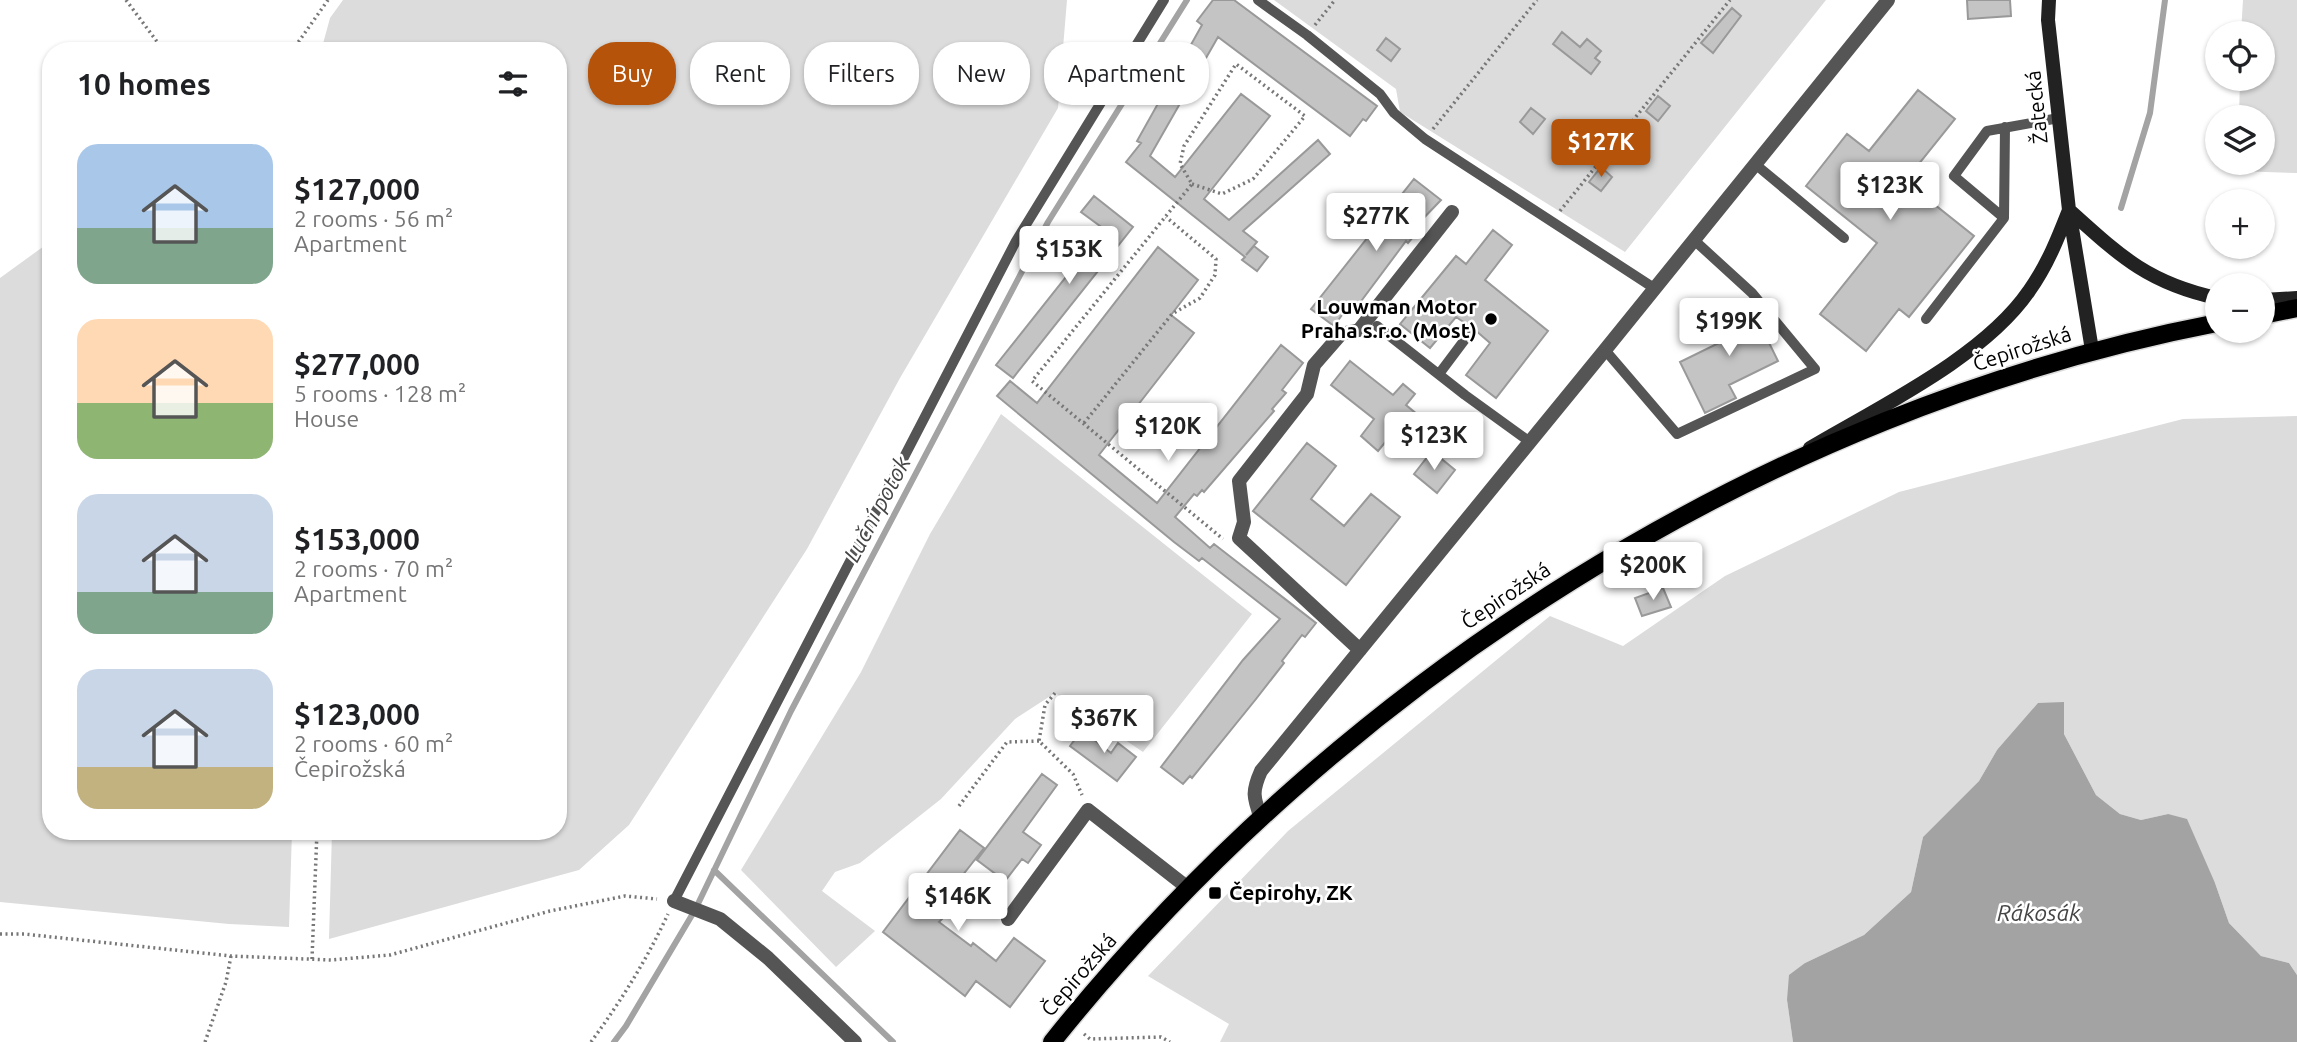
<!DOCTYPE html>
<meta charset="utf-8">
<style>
:root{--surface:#fff;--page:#f2f2f2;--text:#202124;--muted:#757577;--accent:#b45309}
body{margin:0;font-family:Ubuntu,sans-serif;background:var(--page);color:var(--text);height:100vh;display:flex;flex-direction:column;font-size:26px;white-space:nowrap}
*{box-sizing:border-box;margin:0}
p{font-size:23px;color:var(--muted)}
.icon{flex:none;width:38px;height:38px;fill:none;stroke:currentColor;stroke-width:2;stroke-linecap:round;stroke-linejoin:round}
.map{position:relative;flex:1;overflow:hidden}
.sheet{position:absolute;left:42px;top:42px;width:525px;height:798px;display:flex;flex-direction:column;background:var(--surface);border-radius:28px;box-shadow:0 2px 5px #0004}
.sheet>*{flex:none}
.hud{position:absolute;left:588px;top:42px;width:665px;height:63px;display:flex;gap:14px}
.tools{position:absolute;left:2205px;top:21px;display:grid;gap:14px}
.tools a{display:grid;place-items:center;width:70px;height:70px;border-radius:50%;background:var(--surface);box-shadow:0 2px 5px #0004;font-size:35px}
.price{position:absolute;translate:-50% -60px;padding:0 16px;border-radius:7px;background:#fff;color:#222;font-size:23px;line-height:46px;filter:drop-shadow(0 2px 4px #0008)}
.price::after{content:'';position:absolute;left:50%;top:42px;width:21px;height:16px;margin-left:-10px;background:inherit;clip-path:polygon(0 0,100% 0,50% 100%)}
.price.selected{background:var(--accent);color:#fff}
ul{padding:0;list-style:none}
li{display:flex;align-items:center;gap:21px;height:175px;padding:0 35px}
li span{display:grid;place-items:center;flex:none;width:196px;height:140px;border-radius:21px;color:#555}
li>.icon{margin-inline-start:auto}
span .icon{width:84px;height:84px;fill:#fffc;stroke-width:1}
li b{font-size:30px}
h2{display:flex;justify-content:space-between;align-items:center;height:84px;padding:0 35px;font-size:30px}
.tag{padding:0 24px;border-radius:28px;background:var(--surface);box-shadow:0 2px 5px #0004;font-size:24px;line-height:63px}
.tag.selected{background:var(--accent);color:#fff}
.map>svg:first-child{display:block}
.green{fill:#dcdcdc}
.water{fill:#a3a3a3}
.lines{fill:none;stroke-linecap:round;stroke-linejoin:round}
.stream{stroke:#a3a3a3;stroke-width:6}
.building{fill:#c4c4c4;stroke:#999;stroke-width:2}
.primary-casing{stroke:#dbdbdb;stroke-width:21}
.path{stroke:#777;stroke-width:3.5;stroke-dasharray:2 3.5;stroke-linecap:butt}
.lane{stroke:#555;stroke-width:10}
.street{stroke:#555;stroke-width:14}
.secondary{stroke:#222;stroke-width:14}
.primary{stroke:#000;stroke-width:18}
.poi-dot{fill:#000;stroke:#fff;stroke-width:2.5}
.labels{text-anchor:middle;stroke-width:5;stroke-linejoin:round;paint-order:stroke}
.street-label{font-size:21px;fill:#000;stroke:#fff}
.poi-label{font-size:21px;font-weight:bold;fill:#000;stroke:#fff;text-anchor:end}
.water-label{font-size:23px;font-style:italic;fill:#444;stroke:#fff}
</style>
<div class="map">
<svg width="2297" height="1042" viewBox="0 0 2297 1042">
<rect width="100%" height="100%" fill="#fff"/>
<!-- green -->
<path class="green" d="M343,0H1067L1058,108L900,378L807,549L629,825L579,870L329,939L332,831H558V51H321L330,18Z
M1274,0H1826L1625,252L1400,112L1396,89Z
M2243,0H2297V173L2237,171V163H2263V117H2239L2240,79H2263V33H2241Z
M51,241V831H292L289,927L229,924L0,902V278Z
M1001,414L1252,614L1143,752L1055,693L1015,719L941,799L860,863L835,872L822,891L875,931L836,967L741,870L861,672L930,534Z
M2297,416V975L2289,963L2261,956L2229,923L2215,883L2168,814L2141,820L2120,814L2096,795L2064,734V702L1997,750L1979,781L1923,837L1911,892L1864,935L1805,963L1787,1000L1793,1042H1220L1229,1024L1148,976L1288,831L1550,616L1623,646L1725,576L1899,492L2183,419Z"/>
<!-- water -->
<path class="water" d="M2064,702V734L2096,795L2120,814L2141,820L2168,814L2187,819L2215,883L2229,923L2261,956L2289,963L2297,975V1042H1793L1787,1000L1789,975L1805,963L1864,935L1911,892L1923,837L1979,781L1997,750L2038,703Z"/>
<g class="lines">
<!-- stream -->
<path class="stream" d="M2121,208L2150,113L2165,0
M714,870L893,1042
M614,1042L626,1026L695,910L791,711L1048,222L1187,0"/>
</g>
<!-- building -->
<path class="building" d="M1213,0H1234L1377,106L1366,121L1363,119L1350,136L1218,37L1150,156L1175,177L1241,94L1270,116L1204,199L1229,220L1318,140L1330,154L1243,231L1257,242L1246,255L1254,246L1268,257L1257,271L1242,260L1245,257L1126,162L1141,143L1137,141L1202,25L1197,21Z
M1967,0H2010L2011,16L1968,19Z
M1732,8L1741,16L1713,53L1701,43Z
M1562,32L1580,47L1587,39L1601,51L1595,58L1600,62L1591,74L1553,44Z
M1386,38L1400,49L1391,61L1377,50Z
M1918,90L1955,119L1905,181L1974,236L1909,317L1899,309L1866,351L1820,314L1877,243L1806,186L1847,134L1869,151Z
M1658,96L1670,106L1658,121L1646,111Z
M1531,108L1545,119L1533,134L1520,122Z
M1601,167L1612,177L1601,191L1589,182Z
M1414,179L1441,200L1415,227L1419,230L1408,243L1406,241L1353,312L1347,308L1334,326L1311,309Z
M1094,196L1133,227L1013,378L996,365L1104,229L1081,212Z
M1493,230L1512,245L1485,280L1548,331L1496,398L1466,375L1490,343L1474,329L1456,317L1430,348L1400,324L1456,256L1466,264Z
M1158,247L1198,280L1171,315L1194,333L1099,455L1157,503L1281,345L1291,353L1303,363L1282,390L1286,393L1272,409L1274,411L1204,492L1202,490L1197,496L1194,494L1175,517L1210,548L1214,544L1316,623L1305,637L1302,635L1282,661L1284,663L1256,699L1192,778L1190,776L1183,784L1161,767L1243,660L1280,619L1202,558L1199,561L1174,542L997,396L1010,381L1037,403Z
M1749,302L1778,361L1729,385L1736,398L1705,413L1680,362L1727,339L1717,318Z
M1350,361L1393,395L1403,384L1415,394L1406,405L1435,429L1416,454L1392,434L1378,451L1361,436L1374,419L1331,385Z
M1307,443L1336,466L1311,499L1344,526L1371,494L1400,517L1346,585L1253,511Z
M1432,451L1455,470L1437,493L1414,474Z
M1663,588L1671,607L1642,616L1635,598Z
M1082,730L1111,753L1118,743L1136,757L1117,781L1070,746Z
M1042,774L1057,785L1023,832L1041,845L1028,863L1022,859L1005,881L977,860Z
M960,830L984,848L933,913L942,919L939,922L971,946L973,943L996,961L1014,938L1045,961L1010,1007L976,981L965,996L883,932Z"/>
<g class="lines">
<!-- primary casing -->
<g class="primary-casing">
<path id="primary" d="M2263,315L2297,308
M1052,1042C1339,683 1764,410 2217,323"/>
</g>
<!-- path -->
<path class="path" d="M126,0L164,51
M1315,25L1335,0
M292,51L328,0
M1433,129L1537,0
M1192,184L1222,194L1253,179L1305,116L1236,64L1184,146L1180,164L1192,184L1032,381L1223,539
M1560,211L1730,0
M1084,423L1172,314L1200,298L1215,275L1216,259L1166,217
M1055,693L1045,705L1039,741L1073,774L1082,795
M959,806L1007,742L1039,741
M0,934H24L231,956L331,960L390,955L550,911L625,896L657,899
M312,959L317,831
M1084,1034L1090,1039L1161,1037L1170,1042
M205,1042L226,982L231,956
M591,1042C621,1001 646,961 668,914"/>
<!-- lane -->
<path class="lane" d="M1258,0L1307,35L1380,94L1394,113L1425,139L1654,288
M1755,164L1844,238
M2004,218L2005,127
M1926,319L2004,218L1954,176L1987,131L2059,118
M1377,326L1465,395L1530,442
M1605,350L1677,434L1815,369L1752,293L1694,240
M1439,374L1469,334
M674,901L1016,241L1164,0"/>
<!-- street -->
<path class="street" d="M1360,650L1239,538L1244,522L1239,481L1307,394L1314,365L1341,334L1359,330L1452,212
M1261,818C1253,797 1252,791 1261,771L1605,350L1888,0
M674,901L720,919L768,958L855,1042
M1008,919L1088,810L1188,888"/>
<!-- secondary -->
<path class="secondary" d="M2049,0L2048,20L2069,210L2092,350
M2069,210C2120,256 2148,283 2217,298
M2263,300L2297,298
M1810,448C1879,407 1984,357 2029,291C2047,266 2058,238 2069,210"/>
<!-- primary -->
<use href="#primary" class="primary"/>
</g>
<!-- markers -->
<g class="poi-dot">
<circle cx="1491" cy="319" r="7"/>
<rect x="1208" y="886" width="14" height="14" rx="3.5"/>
</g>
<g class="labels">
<!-- street labels -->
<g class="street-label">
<text transform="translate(2037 107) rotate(-96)" y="7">Žatecká</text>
<text transform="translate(2022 349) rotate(-18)" y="7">Čepirožská</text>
<text transform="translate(1506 596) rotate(-34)" y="7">Čepirožská</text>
<text transform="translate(1079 975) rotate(-49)" y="7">Čepirožská</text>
</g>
<!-- poi labels -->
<g class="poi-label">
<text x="1477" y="314">Louwman Motor<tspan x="1477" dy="24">Praha s.r.o. (Most)</tspan></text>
<text x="1229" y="900" text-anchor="start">Čepirohy, ZK</text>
</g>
<!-- water labels -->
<g class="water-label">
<text transform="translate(877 509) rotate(-62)" y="8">Luční potok</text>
<text x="2039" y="921">Rákosák</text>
</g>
</g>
</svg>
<div class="tools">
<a><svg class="icon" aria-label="locate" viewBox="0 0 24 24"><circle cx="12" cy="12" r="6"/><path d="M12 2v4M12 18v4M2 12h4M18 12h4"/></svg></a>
<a><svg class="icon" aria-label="layers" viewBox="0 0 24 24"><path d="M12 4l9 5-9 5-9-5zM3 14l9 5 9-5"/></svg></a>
<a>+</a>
<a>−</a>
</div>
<b class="price selected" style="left:1601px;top:179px">$127K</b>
<b class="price" style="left:1890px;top:222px">$123K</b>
<b class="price" style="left:1376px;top:253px">$277K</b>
<b class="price" style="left:1069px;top:286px">$153K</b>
<b class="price" style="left:1729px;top:358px">$199K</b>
<b class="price" style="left:1168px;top:463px">$120K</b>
<b class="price" style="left:1434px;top:472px">$123K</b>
<b class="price" style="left:1653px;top:602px">$200K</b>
<b class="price" style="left:1104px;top:755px">$367K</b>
<b class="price" style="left:958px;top:933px">$146K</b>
<div class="hud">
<a class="tag selected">Buy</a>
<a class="tag">Rent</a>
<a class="tag">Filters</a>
<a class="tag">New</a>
<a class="tag">Apartment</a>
</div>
<section class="sheet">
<h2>10 homes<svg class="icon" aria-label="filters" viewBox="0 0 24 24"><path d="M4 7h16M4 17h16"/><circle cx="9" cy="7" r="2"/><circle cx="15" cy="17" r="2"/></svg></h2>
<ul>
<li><span style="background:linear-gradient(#a9c7e8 60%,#7fa58c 0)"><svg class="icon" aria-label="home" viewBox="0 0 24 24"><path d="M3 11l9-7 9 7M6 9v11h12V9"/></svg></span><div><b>$127,000</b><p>2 rooms · 56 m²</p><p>Apartment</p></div></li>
<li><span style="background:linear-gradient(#ffd9b3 60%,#8fb573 0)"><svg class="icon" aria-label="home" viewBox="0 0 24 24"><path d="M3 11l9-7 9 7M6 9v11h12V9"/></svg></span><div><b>$277,000</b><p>5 rooms · 128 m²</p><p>House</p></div></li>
<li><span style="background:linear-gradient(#c9d6e8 70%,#7fa58c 0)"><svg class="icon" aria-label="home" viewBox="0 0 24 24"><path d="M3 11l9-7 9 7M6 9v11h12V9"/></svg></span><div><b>$153,000</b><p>2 rooms · 70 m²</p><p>Apartment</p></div></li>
<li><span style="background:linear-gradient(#c9d6e8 70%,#c2b280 0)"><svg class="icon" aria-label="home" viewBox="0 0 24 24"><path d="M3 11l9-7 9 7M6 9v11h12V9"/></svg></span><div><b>$123,000</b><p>2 rooms · 60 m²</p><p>Čepirožská</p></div></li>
</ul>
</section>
</div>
